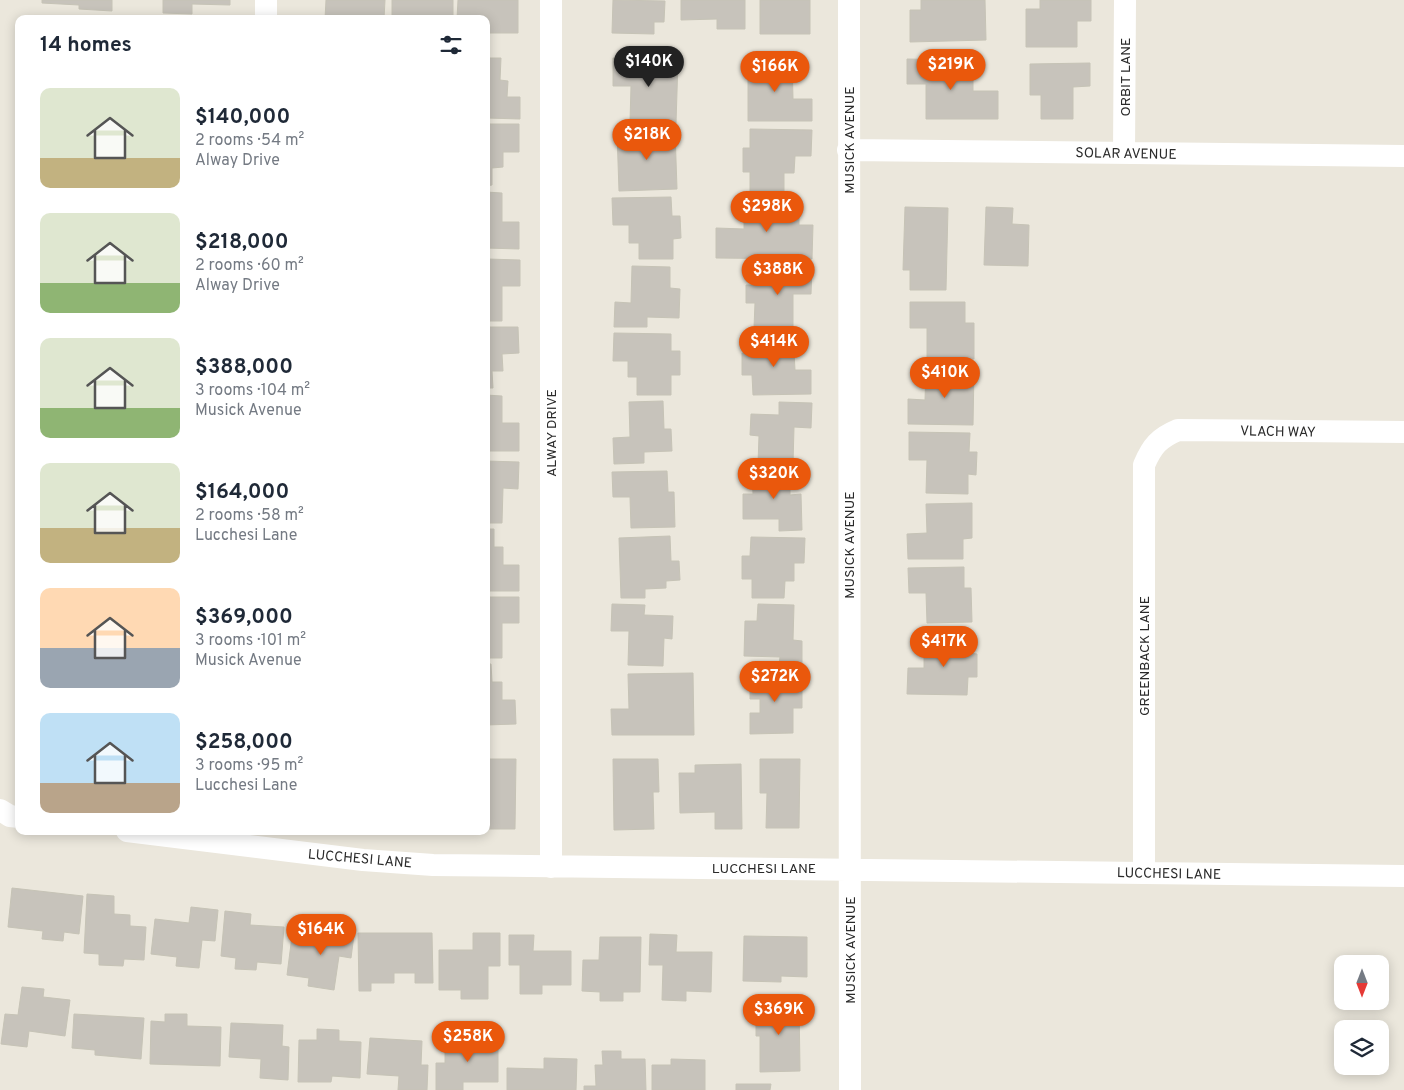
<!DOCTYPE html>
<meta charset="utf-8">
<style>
:root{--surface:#fff;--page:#f6f6f7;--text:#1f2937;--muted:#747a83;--accent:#ea580c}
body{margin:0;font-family:Overpass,sans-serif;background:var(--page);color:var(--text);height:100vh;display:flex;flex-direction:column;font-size:19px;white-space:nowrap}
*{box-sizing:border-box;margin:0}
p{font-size:16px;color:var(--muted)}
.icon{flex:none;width:28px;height:28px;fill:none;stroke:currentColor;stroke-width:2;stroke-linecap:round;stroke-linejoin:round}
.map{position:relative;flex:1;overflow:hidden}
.panel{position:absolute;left:15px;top:15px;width:475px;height:820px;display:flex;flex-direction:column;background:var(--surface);border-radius:10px;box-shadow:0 2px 12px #0003}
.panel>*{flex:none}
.needle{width:32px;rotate:180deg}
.buttons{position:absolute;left:1334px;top:955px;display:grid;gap:10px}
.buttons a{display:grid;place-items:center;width:55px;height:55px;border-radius:10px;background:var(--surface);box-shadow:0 2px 12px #0003;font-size:25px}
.price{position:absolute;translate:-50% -42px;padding:0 11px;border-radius:18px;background:var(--accent);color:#fff;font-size:16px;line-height:32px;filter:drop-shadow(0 1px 2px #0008)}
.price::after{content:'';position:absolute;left:50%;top:30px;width:15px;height:11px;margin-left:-8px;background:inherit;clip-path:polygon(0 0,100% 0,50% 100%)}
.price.selected{background:#222;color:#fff}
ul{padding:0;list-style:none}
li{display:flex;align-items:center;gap:15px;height:125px;padding:0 25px}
li span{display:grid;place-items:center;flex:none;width:140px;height:100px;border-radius:10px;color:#555}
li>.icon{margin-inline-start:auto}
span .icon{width:60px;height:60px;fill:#fffc;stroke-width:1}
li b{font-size:21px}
h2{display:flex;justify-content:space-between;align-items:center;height:60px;padding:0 25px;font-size:21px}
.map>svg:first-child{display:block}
.building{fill:#c7c3bb;stroke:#c6c3b6}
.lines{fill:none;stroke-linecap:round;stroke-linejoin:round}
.street{stroke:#fff;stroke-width:22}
.labels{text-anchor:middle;stroke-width:4;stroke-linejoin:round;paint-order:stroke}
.street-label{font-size:14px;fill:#2a2a2a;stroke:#fff}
</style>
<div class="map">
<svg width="1404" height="1090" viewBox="0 0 1404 1090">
<rect width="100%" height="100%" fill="#ebe7dc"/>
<!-- building -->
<path class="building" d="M42,0H112V11L79,9V5L42,3Z
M163,0H230V5L192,4V14L163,13Z
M326,0H385L384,19H325Z
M392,0H453V19H392Z
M458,0H518V33H486V19H457Z
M613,0L665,1L664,22H654V34L612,33Z
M681,0H745V29H717V19L681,20Z
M760,0H810V34H760Z
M921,0H985L986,40L910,42V10H921Z
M1040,0H1091V21H1077V47H1026V9H1040Z
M486,58H501L500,80L508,81L507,97H520V119L487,118Z
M613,58L678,60L676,123L630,122L631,86H613Z
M748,59H792L793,99H812V121H748Z
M907,59L958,60V69H973V91H998V119H926V84H907Z
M1090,63V86L1073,87V119H1041V95H1030V64Z
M486,124H519V152H503V167L492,168V185L486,186Z
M750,129L812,130L811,156H795L794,173H784V191H750V172H743V148H750Z
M675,131L677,189L619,191L617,132Z
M486,192L502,193V222H519V249L486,248Z
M671,197L672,216H680L681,238L673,239V259H639V243H629V225H613L612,198Z
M744,199H799V225H813L812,259L716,258V228L744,229Z
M905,207L948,208L946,290H910V270H903Z
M986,207L1013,208L1012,224L1029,225L1028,266L984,265Z
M487,259L520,260V286H502V321H486Z
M632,266L670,267V288L680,289L679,318L647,317V327H614L615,302L631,303Z
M776,267H812L811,294H793V328H754L755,303H746V285H756V276H776Z
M910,302H965V323H974V359H927V328H910Z
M486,327H518L519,353L502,354L503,371H492L493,388H486Z
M614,333L671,334V351H680V375H671V395H637V377H628V361H613Z
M753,334H784L785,352H794L795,370H811V394L753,395L752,375H742V353H753Z
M926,369L974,370L973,425L908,424V399L925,400Z
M486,395L502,396V423H519V451H486Z
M663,401L664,429H671L672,451L644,452V463L614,464L613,438L630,437L629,402Z
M779,402L812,403L811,428L794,427L793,464H758L759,436L750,435L751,414L779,415Z
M909,432L970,433L969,452H977L976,475L968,474V494L926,493L927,460H909Z
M486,461L519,462L518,489L503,488L502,523H486Z
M752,470H790V495L801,494L802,530L779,531V519H743V494H753Z
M667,471L668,492H674L675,527L631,528L630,497H613L612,472Z
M972,503V538L963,539V559H908L907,534L927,533L926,504Z
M486,529H494V547H503V565H519V591H486Z
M670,536L671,561H679L680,580L666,581V588L645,589V598H621L619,538Z
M751,537L805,538L804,563H794V581H785L784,598H752V579H742V556H750Z
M964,567V588H971L972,622L927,623L926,593H909L908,568Z
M486,597H519V623H502V658H486Z
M612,604L645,605L644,615L673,616L672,639L664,638L663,666L628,665L629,631H611Z
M758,604L794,605L793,640L802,641V667L779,666L780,657L744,656L745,621H757Z
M934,633L967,634V653L977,654V677H968L967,695L907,694L908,668H924V651H934Z
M486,664H491L492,682H502V700H515L516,724L486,725Z
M693,673L694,735H612L611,709H629L628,674Z
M802,675V708H793V733L750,734V713H760V699H750V676Z
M486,759H516L515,829H486Z
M613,759H658L659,792H653L654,829L614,830Z
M760,759H800L799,828H766L767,793H760Z
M741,764L742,829H715V812L680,813L679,773H695V765Z
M12,888L83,896L79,934L64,932L63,941L42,939L43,931L8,927Z
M87,894L114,896V914L130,915V926L146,927L144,960L124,959L123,966L99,965V954L84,953Z
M191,907L218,910L215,941L202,940L199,968L176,966L177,957L151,954L155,919L189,923Z
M225,911L251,914L250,925L284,927L281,964L257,962L256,970L235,969L236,958L221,956Z
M327,924L355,927L351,958L339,956L334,990L308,986L309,978L287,975L292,936L325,940Z
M358,933H432L433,983H415V973H394V983H371V991H359Z
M473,933H500V966H488V999H461V990H439V950H473Z
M650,934L677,935L676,952H712L711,992L686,991V1001L662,1000L663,965H649Z
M509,935H534L533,951H571V985H542V994H520V965H509Z
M744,936L807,937V977L781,976V982L743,981Z
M600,937H641L640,992H623V1001H600V992L582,991L583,960H599Z
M22,987L44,989L43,997L70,1000L65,1036L29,1031L27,1047L1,1044L5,1014L18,1015Z
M799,1001L800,1071L760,1072V1036H756V1002Z
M74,1014L144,1018L141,1059L95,1055V1050L72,1048Z
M165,1014H187V1026L221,1027L220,1066L150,1064L151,1021L165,1022Z
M231,1023L283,1025L282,1046L289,1047L288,1080L260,1078L261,1059L229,1057Z
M317,1029L339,1030V1041L361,1042L360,1078L332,1076L331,1082H298L299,1040H317Z
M455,1033H474L475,1042L498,1041V1082H463V1090H436V1063H445V1046H455Z
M370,1038L422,1041L421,1065H428L427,1090H398L399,1076L367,1074Z
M602,1051H621V1059H645L646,1090H584V1086H596L595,1065H603Z
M544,1058L577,1059L576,1090H507V1068L544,1069Z
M671,1059L705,1060V1090H652V1065H671Z
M736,1084H771L770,1090H736Z"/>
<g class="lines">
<!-- street -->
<path class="street" d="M849,0L850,1090
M266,19V0
M848,150L1404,156
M1124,153L1125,0
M0,810L10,816L19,817
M127,831L363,860L433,865L1404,876
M551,867V0
M1144,873V465C1152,446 1159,438 1178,430L1404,432"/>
</g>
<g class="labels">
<!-- street labels -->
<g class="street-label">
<text transform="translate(1125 77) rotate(-90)" y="5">ORBIT LANE</text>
<text transform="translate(849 140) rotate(-90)" y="5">MUSICK AVENUE</text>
<text transform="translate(1126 153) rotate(1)" y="5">SOLAR AVENUE</text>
<text transform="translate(1278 431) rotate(1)" y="5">VLACH WAY</text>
<text transform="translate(551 433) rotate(-90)" y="5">ALWAY DRIVE</text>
<text transform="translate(849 545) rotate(-90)" y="5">MUSICK AVENUE</text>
<text transform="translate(1144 656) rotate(-90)" y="5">GREENBACK LANE</text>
<text transform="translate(360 858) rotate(5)" y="5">LUCCHESI LANE</text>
<text x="764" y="873">LUCCHESI LANE</text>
<text transform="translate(1169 873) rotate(1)" y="5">LUCCHESI LANE</text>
<text transform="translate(850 950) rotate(-90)" y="5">MUSICK AVENUE</text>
</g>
</g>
</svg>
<div class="buttons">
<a><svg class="needle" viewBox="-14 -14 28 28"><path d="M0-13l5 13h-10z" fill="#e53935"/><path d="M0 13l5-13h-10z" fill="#747a83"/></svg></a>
<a><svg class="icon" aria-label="layers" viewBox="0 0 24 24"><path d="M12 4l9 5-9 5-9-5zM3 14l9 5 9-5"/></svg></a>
</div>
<b class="price selected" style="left:649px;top:88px">$140K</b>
<b class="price" style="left:951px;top:91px">$219K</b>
<b class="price" style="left:775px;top:93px">$166K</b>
<b class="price" style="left:647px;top:161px">$218K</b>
<b class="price" style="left:767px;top:233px">$298K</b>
<b class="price" style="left:778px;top:296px">$388K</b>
<b class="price" style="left:774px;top:368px">$414K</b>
<b class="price" style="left:945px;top:399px">$410K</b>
<b class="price" style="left:774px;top:500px">$320K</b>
<b class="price" style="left:944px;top:668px">$417K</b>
<b class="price" style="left:775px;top:703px">$272K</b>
<b class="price" style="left:321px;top:956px">$164K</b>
<b class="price" style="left:779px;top:1036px">$369K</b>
<b class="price" style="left:468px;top:1063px">$258K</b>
<section class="panel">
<h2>14 homes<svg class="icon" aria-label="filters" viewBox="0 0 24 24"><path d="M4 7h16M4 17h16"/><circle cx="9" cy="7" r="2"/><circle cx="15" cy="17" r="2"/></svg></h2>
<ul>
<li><span style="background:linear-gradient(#dfe7d0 70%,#c2b280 0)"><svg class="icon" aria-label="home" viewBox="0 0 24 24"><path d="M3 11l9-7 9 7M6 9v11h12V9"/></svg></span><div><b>$140,000</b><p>2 rooms · 54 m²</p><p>Alway Drive</p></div></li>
<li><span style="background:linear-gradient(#dfe7d0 70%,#8fb573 0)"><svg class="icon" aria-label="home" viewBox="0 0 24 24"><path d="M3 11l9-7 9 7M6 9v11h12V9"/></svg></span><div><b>$218,000</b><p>2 rooms · 60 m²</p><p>Alway Drive</p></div></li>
<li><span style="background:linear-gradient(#dfe7d0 70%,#8fb573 0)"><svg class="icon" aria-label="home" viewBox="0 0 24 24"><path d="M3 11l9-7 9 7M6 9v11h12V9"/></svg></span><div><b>$388,000</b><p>3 rooms · 104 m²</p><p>Musick Avenue</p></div></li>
<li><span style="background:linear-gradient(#dfe7d0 65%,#c2b280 0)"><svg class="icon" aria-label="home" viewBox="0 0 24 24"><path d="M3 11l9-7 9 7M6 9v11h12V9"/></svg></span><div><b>$164,000</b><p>2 rooms · 58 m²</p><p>Lucchesi Lane</p></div></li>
<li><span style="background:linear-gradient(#ffd9b3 60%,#9aa5b1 0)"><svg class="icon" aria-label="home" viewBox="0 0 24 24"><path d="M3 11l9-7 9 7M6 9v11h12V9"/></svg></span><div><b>$369,000</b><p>3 rooms · 101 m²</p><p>Musick Avenue</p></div></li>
<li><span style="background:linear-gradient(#bfe0f5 70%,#b9a48a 0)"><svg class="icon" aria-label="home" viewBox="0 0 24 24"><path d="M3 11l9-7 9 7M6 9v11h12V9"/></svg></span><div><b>$258,000</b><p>3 rooms · 95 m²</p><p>Lucchesi Lane</p></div></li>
</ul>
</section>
</div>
